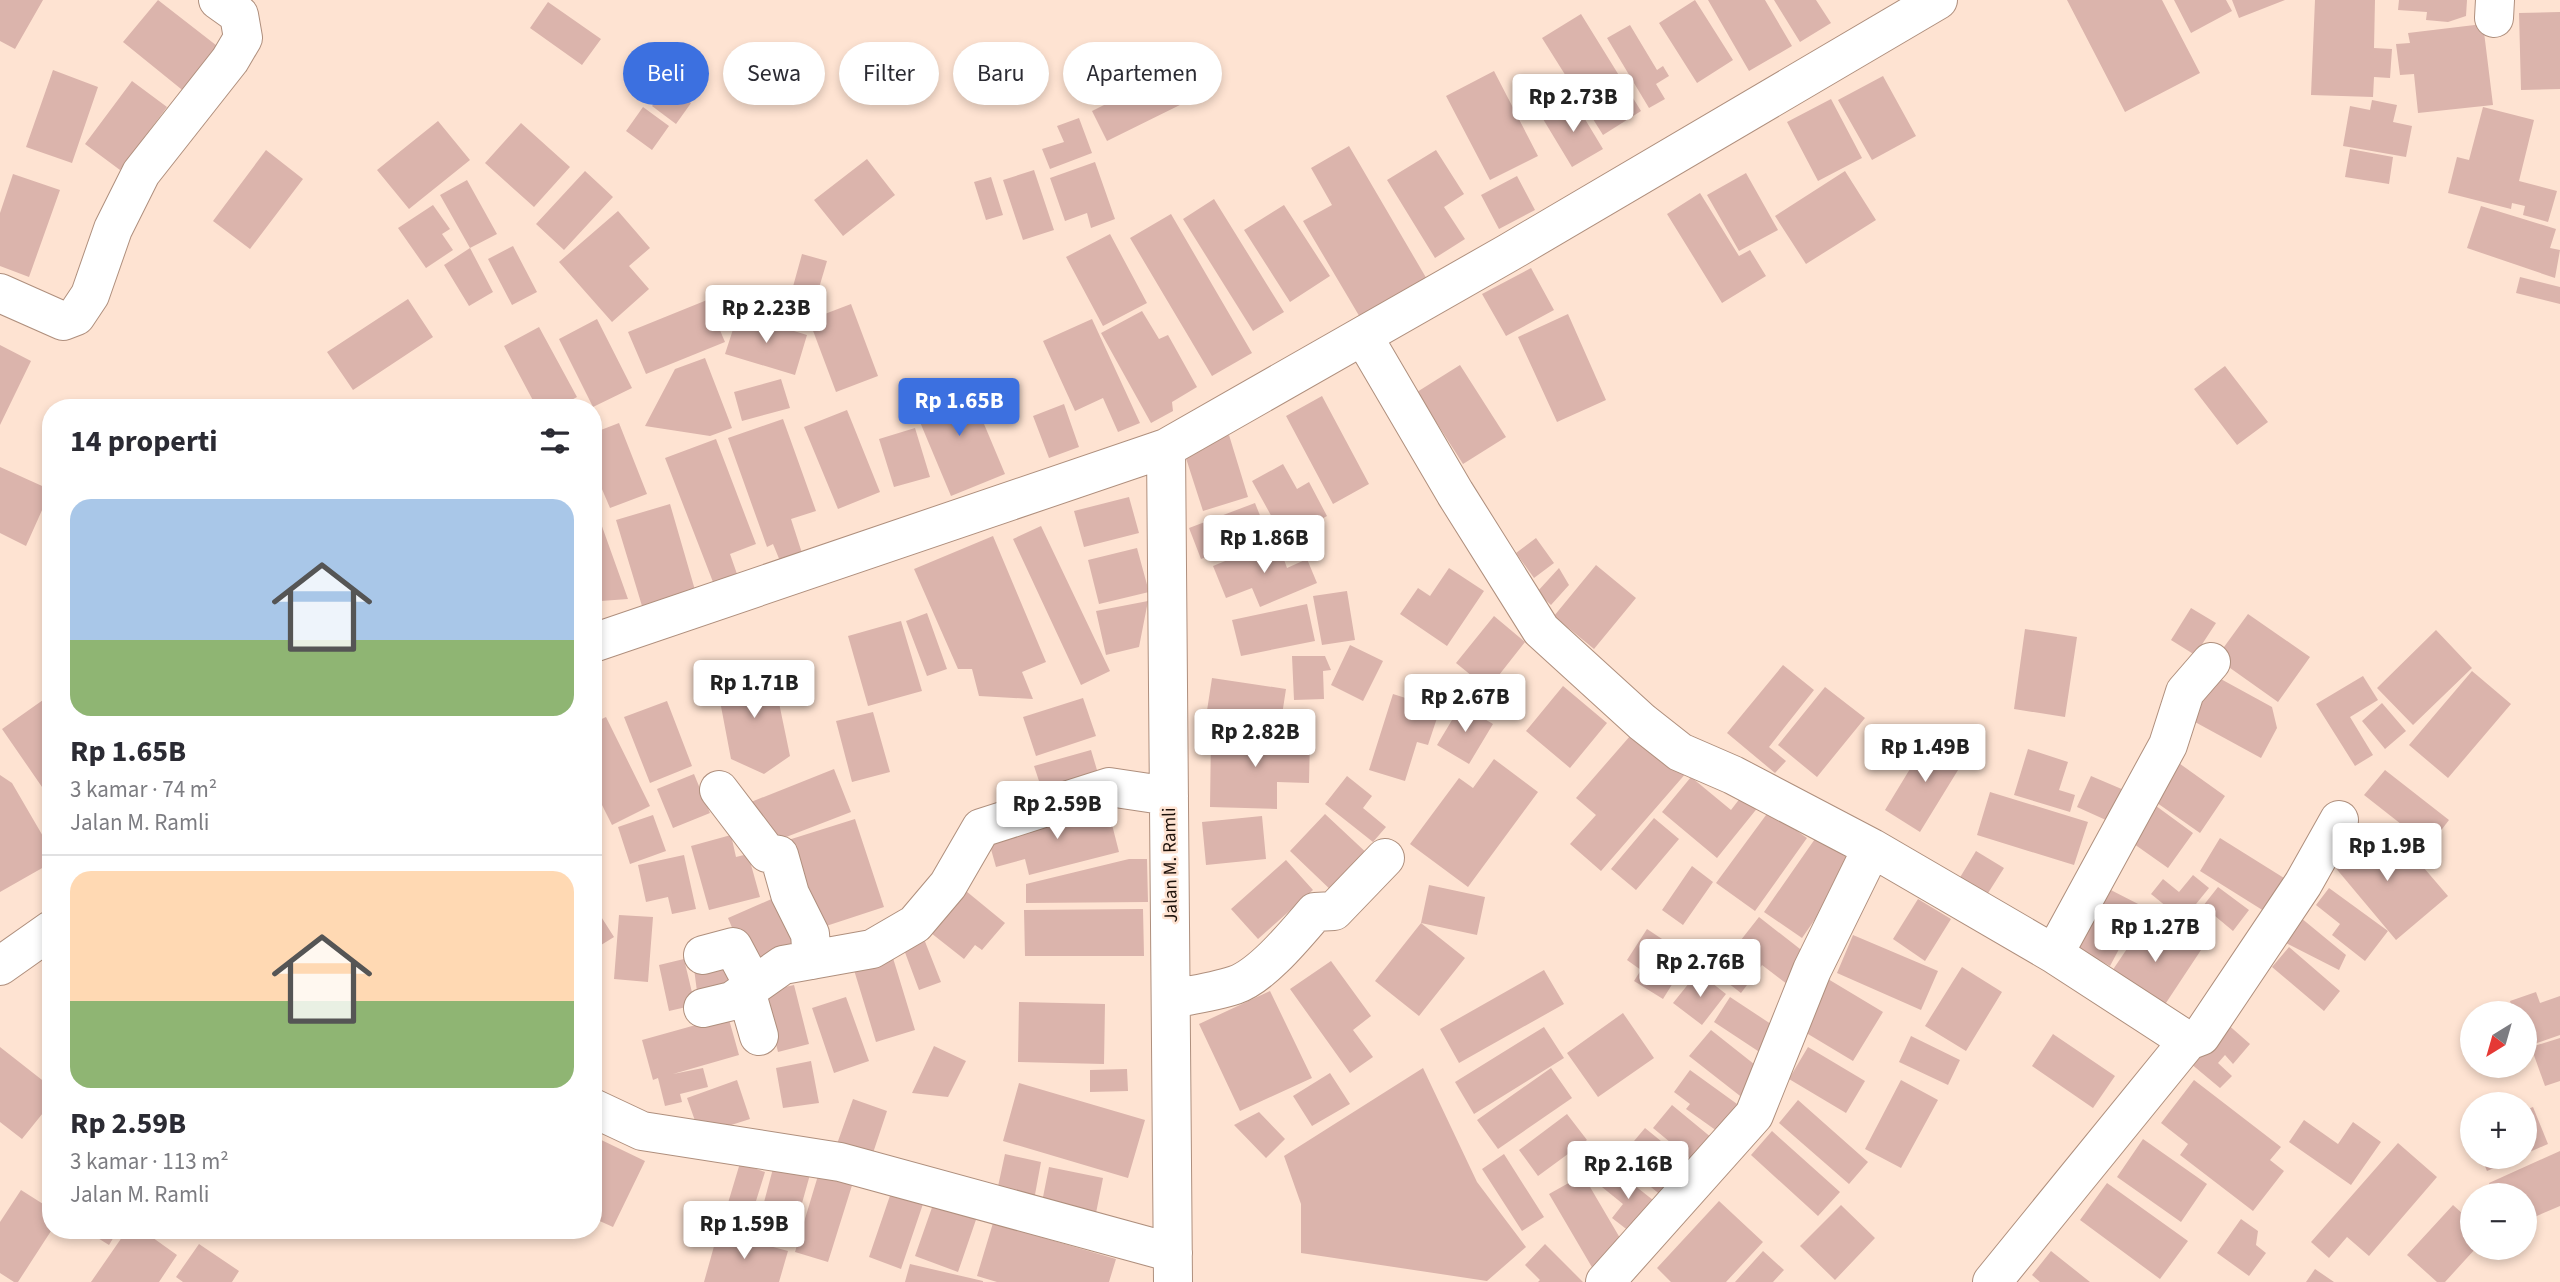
<!DOCTYPE html>
<html lang="id">
<meta charset="utf-8">
<style>
:root{--surface:#fff;--page:#f2f2f3;--text:#2b2b33;--muted:#7c7c81;--line:#e1e1e2;--accent:#3c70e0}
body{margin:0;font-family:"Source Sans 3",sans-serif;background:var(--page);color:var(--text);height:100vh;display:flex;flex-direction:column;font-size:26px;white-space:nowrap}
*{box-sizing:border-box;margin:0}
p{font-size:23px;color:var(--muted)}
.icon{flex:none;width:38px;height:38px;fill:none;stroke:currentColor;stroke-width:2;stroke-linecap:round;stroke-linejoin:round}
.map{position:relative;flex:1;overflow:hidden}
.panel{position:absolute;left:42px;top:399px;width:560px;height:840px;display:flex;flex-direction:column;background:var(--surface);border-radius:28px;box-shadow:0 4px 10px #0003}
.panel>*{flex:none}
.top-card{position:absolute;left:623px;top:42px;width:665px;height:63px;display:flex;gap:14px}
.needle{width:46px;rotate:217deg}
.tools{position:absolute;left:2460px;top:1001px;display:grid;gap:14px}
.tools a{display:grid;place-items:center;width:77px;height:77px;border-radius:50%;background:var(--surface);box-shadow:0 4px 10px #0003;font-size:35px}
.price{position:absolute;translate:-50% -60px;padding:0 16px;border-radius:7px;background:#fff;color:#222;font-size:23px;line-height:46px;filter:drop-shadow(0 2px 4px #0008)}
.price::after{content:'';position:absolute;left:50%;top:42px;width:21px;height:16px;margin-left:-10px;background:inherit;clip-path:polygon(0 0,100% 0,50% 100%)}
.price.selected{background:var(--accent);color:#fff}
ul{padding:0;list-style:none}
li{display:grid;align-content:center;gap:14px;height:371px;padding:0 28px}
li+li{border-top:2px solid var(--line)}
li span{display:grid;place-items:center;height:217px;border-radius:21px;color:#555}
li>.icon{margin-inline-start:auto}
span .icon{width:126px;height:126px;fill:#fffc;stroke-width:1}
li b{font-size:30px}
h2{display:flex;justify-content:space-between;align-items:center;height:84px;padding:0 28px;font-size:30px}
.pill{padding:0 24px;border-radius:32px;background:var(--surface);box-shadow:0 4px 10px #0003;font-size:24px;line-height:63px}
.pill.selected{background:var(--accent);color:#fff}
.map>svg:first-child{display:block}
.building{fill:#dbb4ac}
.lines{fill:none;stroke-linecap:round;stroke-linejoin:round}
.minor-casing{stroke:#af8f7d;stroke-width:40}
.minor{stroke:#fff;stroke-width:38}
.labels{text-anchor:middle;stroke-width:5;stroke-linejoin:round;paint-order:stroke}
.street-label{font-size:19px;fill:#1d110a;stroke:#fee3d2}
</style>
<div class="map">
<svg width="2560" height="1282" viewBox="0 0 2560 1282">
<rect width="100%" height="100%" fill="#fee3d2"/>
<!-- building -->
<path class="building" d="M0,0H43L15,49L0,41Z
M158,0L221,49L186,93L123,42Z
M1695,0L1733,60L1697,83L1659,23Z
M1708,0H1765L1792,46L1749,71Z
M1774,0H1816L1831,23L1800,42Z
M2067,0H2162L2200,73L2125,112Z
M2174,0H2226L2232,11L2191,33Z
M2232,0H2285L2239,18Z
M2315,0H2375L2374,48L2392,49L2390,78L2374,77L2373,97L2311,95Z
M2399,0H2467L2466,16L2448,22L2426,20L2427,12L2398,10Z
M548,2L601,39L582,65L530,28Z
M2560,12V89L2521,90L2519,13Z
M1581,14L1641,111L1603,135L1542,38Z
M2483,24L2493,105L2418,113L2414,74L2400,75L2396,44L2410,43L2408,33Z
M1630,25L1657,70L1663,66L1669,76L1656,84L1665,99L1649,108L1607,38Z
M1161,48L1188,101L1107,141L1092,111L1132,91L1121,69Z
M53,70L98,87L72,163L26,147Z
M1494,71L1538,156L1490,180L1446,96Z
M1551,76L1566,97L1541,114L1527,94Z
M1883,76L1916,136L1872,160L1838,100Z
M132,81L167,107L120,170L85,144Z
M668,85L691,103L676,124L652,106Z
M1831,99L1862,158L1818,181L1787,122Z
M2372,100L2397,105L2393,122L2412,126L2406,157L2343,146L2350,106L2370,110Z
M1574,101L1603,149L1572,167L1543,119Z
M643,107L669,126L652,150L626,131Z
M2483,107L2534,120L2519,181L2557,191L2548,222L2523,215L2525,206L2512,203L2511,209L2448,193L2457,157L2469,160Z
M1079,118L1092,153L1050,169L1042,149L1064,142L1057,126Z
M438,121L470,160L409,209L377,170Z
M521,123L570,167L534,207L485,163Z
M1349,146L1428,281L1361,319L1303,221L1332,205L1311,168Z
M2350,149L2393,157L2389,184L2345,177Z
M266,150L303,179L250,249L213,221Z
M1436,150L1464,194L1444,207L1465,239L1435,258L1387,180Z
M867,159L895,195L843,236L814,200Z
M1095,162L1115,219L1091,228L1087,213L1065,221L1050,178Z
M1034,170L1054,230L1023,240L1003,180Z
M585,171L613,197L564,250L536,224Z
M1845,171L1876,220L1806,264L1775,216Z
M1746,173L1778,230L1739,251L1707,195Z
M13,174L60,190L29,277L0,266V213Z
M1517,176L1535,210L1499,229L1481,195Z
M991,177L1003,215L986,220L974,182Z
M467,180L497,234L470,248L440,195Z
M1700,193L1739,256L1750,250L1766,276L1722,303L1667,214Z
M1214,199L1284,312L1253,331L1183,219Z
M433,205L450,229L442,234L453,250L426,268L398,228Z
M1284,205L1330,276L1290,302L1244,230Z
M2481,206L2556,229L2550,248L2560,250L2555,278L2467,248Z
M618,211L650,248L629,266L649,289L612,322L559,262Z
M1171,214L1252,353L1212,376L1130,238Z
M1110,234L1147,303L1103,326L1066,257Z
M513,246L537,292L512,305L488,259Z
M470,248L493,292L469,306L444,265Z
M802,254L827,261L813,308L789,301Z
M1531,268L1554,310L1506,336L1482,294Z
M2520,277L2560,287V304L2516,293Z
M408,299L433,337L353,390L327,352Z
M707,300L725,342L646,374L628,332Z
M851,304L878,376L836,392L809,320Z
M1142,311L1159,339L1168,335L1197,387L1172,402L1173,411L1151,423L1101,333Z
M738,314L807,335L795,375L725,354Z
M1568,314L1606,400L1557,422L1518,337Z
M597,319L632,388L593,407L559,339Z
M1092,319L1140,423L1118,432L1103,398L1075,411L1043,341Z
M539,327L577,397L557,408H537L504,346Z
M0,345L31,361L0,425Z
M705,358L732,428L710,436L645,426L675,369Z
M1460,365L1506,437L1463,464L1417,392Z
M2225,366L2268,422L2237,445L2194,389Z
M781,379L790,408L742,421L734,392Z
M966,381L1005,474L951,496L912,403Z
M1322,396L1369,484L1333,504L1286,416Z
M1064,404L1079,447L1049,458L1033,416Z
M847,410L880,492L838,509L804,427Z
M783,419L816,511L791,519L802,553L780,561L773,544L767,547L728,438Z
M619,423L647,494L610,508L593,468V433Z
M915,428L930,477L894,487L879,439Z
M1229,435L1248,497L1203,511L1183,449Z
M716,439L756,544L730,554L737,574L713,582L665,458Z
M1283,464L1297,489L1309,482L1327,516L1284,539L1252,481Z
M0,467L51,490L26,546L0,533Z
M1129,497L1139,533L1084,547L1074,511Z
M1255,503L1267,533L1201,559L1189,528Z
M594,504L628,599L601,601L593,578Z
M670,504L695,590L642,606L616,520Z
M1041,526L1110,671L1081,685L1013,539Z
M993,536L1046,662L1022,672L1033,699L979,696L972,669H958L914,569Z
M1536,538L1554,563L1534,578L1516,553Z
M1277,540L1287,568L1307,559L1317,583L1260,607L1252,588L1226,598L1213,566Z
M1137,548L1149,592L1099,604L1088,560Z
M1596,565L1636,598L1594,649L1554,616Z
M1449,568L1484,591L1447,646L1400,614L1418,588L1430,596Z
M1559,568L1569,585L1551,605L1537,592Z
M1347,591L1355,640L1322,645L1313,596Z
M1148,601L1139,647L1106,655L1096,611Z
M1307,604L1315,641L1241,656L1232,620Z
M2191,608L2216,623L2195,655L2171,640Z
M927,613L947,669L927,676L906,621Z
M2248,614L2310,657L2278,702L2216,658Z
M1494,616L1525,642L1488,689L1456,663Z
M901,621L922,691L868,706L848,636Z
M2025,629L2077,637L2065,717L2014,709Z
M2436,630L2472,668L2413,725L2377,688Z
M1350,645L1383,661L1363,701L1331,685Z
M1292,656H1325L1331,670L1323,671L1324,699L1294,700Z
M1783,665L1814,690L1769,747L1786,761L1775,773L1727,733Z
M772,669L790,756L764,774L731,759L716,680Z
M2472,671L2511,704L2448,778L2409,745Z
M2208,672L2272,707L2277,728L2261,758L2184,716Z
M2363,676L2378,700L2350,717L2373,755L2355,766L2316,704Z
M1212,678L1286,689L1280,728L1206,717Z
M1563,686L1607,723L1570,768L1526,731Z
M1825,687L1865,718L1817,777L1778,745Z
M1393,694L1440,709L1428,745L1417,742L1405,781L1369,770Z
M1083,698L1096,736L1036,756L1023,717Z
M43,700L51,711V800L2,729Z
M667,701L692,766L650,783L624,717Z
M2382,703L2406,731L2385,749L2362,721Z
M1461,705L1493,724L1469,764L1437,745Z
M873,712L890,772L852,782L836,721Z
M606,717L650,806L612,825L593,787V723Z
M1637,728L1687,772L1601,871L1570,844L1596,815L1576,798Z
M1211,736L1310,738L1309,783L1277,782V809L1210,807Z
M1930,736L1966,757L1920,832L1885,810Z
M2028,749L2068,762L2059,790L2075,795L2070,812L2014,795Z
M1091,750L1100,780L1044,796L1034,766Z
M1494,759L1538,792L1468,887L1410,844L1459,778L1473,788Z
M2176,761L2225,796L2200,833L2150,798Z
M834,769L851,812L768,844L751,802Z
M2385,770L2449,820L2429,846L2364,795Z
M694,774L710,813L673,828L657,789Z
M0,775L12,783L51,850V863L0,892Z
M1347,776L1372,796L1363,808L1386,827L1373,842L1325,804Z
M2091,776L2131,793L2117,825L2077,807Z
M1691,777L1731,810L1744,793L1759,806L1717,858L1662,812Z
M1990,792L2088,822L2074,865L1977,835Z
M2152,803L2193,833L2168,868L2127,839Z
M1107,805L1119,852L1029,875L1025,859L996,867L987,835Z
M1769,811L1807,838L1755,911L1716,883Z
M1325,814L1371,857L1335,894L1290,851Z
M653,815L666,851L630,864L618,827Z
M1262,816L1266,859L1206,865L1202,822Z
M1654,818L1679,839L1636,890L1611,869Z
M855,819L884,907L817,929L785,841Z
M2355,828L2386,864L2406,847L2448,896L2396,940L2324,854Z
M731,835L736,857L748,854L760,897L709,910L691,846Z
M1817,836L1854,863L1802,938L1764,912Z
M2220,838L2284,878L2264,911L2200,871Z
M1976,851L2004,868L1983,901L1956,884Z
M684,855L696,909L672,914L668,897L646,902L638,865Z
M1129,859H1147L1148,902L1026,903V884Z
M1286,860L1313,890L1258,939L1231,909Z
M1692,866L1713,882L1683,925L1662,910Z
M2193,875L2209,888L2183,920L2151,894L2163,879L2179,892Z
M1429,885L1485,897L1477,935L1421,923Z
M2103,886L2142,906L2110,966L2071,945Z
M2218,887L2249,910L2233,931L2203,906Z
M2329,888L2388,931L2365,961L2332,935L2340,924L2316,905Z
M966,891L1005,923L982,950L975,945L964,959L931,933Z
M776,897L797,947L749,968L728,918Z
M1918,899L1951,919L1925,961L1893,939Z
M593,904L614,937L593,950Z
M1143,909L1144,956H1025L1024,910Z
M2295,913L2346,955L2339,970L2282,941Z
M619,915L653,917L648,982L614,979Z
M2149,916L2201,950L2160,1012L2108,977Z
M1759,917L1809,956L1787,984L1762,965L1741,993L1715,973Z
M1421,923L1465,958L1419,1016L1375,981Z
M1647,929L1689,957L1663,999L1634,981L1641,970L1627,960Z
M1853,935L1938,971L1921,1010L1837,973Z
M924,939L941,982L919,990L903,947Z
M2289,947L2340,991L2324,1011L2272,967Z
M727,956L733,994L698,999L693,961Z
M893,958L915,1030L876,1042L854,970Z
M684,959L695,1005L669,1011L659,965Z
M1331,961L1371,1016L1353,1030L1373,1057L1350,1073L1290,989Z
M1962,967L2002,992L1966,1051L1925,1026Z
M1544,970L1564,1004L1459,1063L1440,1029Z
M1698,972L1726,994L1702,1025L1673,1003Z
M1828,979L1883,1012L1853,1061L1798,1028Z
M794,985L809,1044L778,1052L763,992Z
M1270,991L1312,1078L1240,1111L1199,1024Z
M2536,992L2540,1003L2560,996V1035L2526,1047L2525,1013H2514L2510,1001Z
M846,997L869,1061L834,1073L812,1008Z
M1730,997L1780,1030L1764,1055L1714,1022Z
M1019,1002L1105,1004L1104,1064L1018,1062Z
M1623,1013L1654,1058L1598,1097L1567,1053Z
M728,1016L739,1055L673,1074L703,1068L708,1087L680,1094L682,1102L665,1106L658,1078L653,1080L642,1040Z
M2225,1022L2250,1044L2233,1064L2225,1055L2218,1063L2232,1076L2220,1088L2190,1063Z
M1544,1027L1564,1058L1474,1114L1455,1082Z
M1711,1030L1764,1072L1744,1099L1689,1056Z
M2053,1034L2115,1076L2093,1108L2032,1066Z
M1911,1036L1960,1060L1948,1085L1899,1062Z
M2560,1038V1081L2545,1086L2531,1047Z
M934,1046L966,1061L948,1097L912,1093Z
M0,1047L51,1087V1103L22,1139L0,1122Z
M1808,1047L1865,1081L1846,1113L1789,1079Z
M811,1061L819,1103L783,1108L776,1068Z
M1423,1068L1477,1182L1526,1247L1487,1281L1301,1253V1204L1284,1156Z
M1551,1068L1572,1098L1498,1149L1477,1120Z
M1127,1069L1128,1091L1090,1092V1070Z
M1690,1070L1744,1109L1724,1136L1686,1109L1690,1104L1674,1092Z
M1330,1073L1350,1104L1312,1126L1293,1096Z
M737,1080L750,1119L700,1135L687,1098Z
M1901,1080L1938,1100L1901,1168L1865,1149Z
M2194,1080L2281,1147L2270,1160L2284,1171L2253,1211L2180,1155L2188,1144L2161,1123Z
M1019,1083L1145,1120L1128,1178L1003,1141Z
M853,1099L887,1111L872,1156L837,1144Z
M1798,1100L1868,1162L1849,1184L1779,1123Z
M1672,1105L1718,1143L1699,1166L1653,1128Z
M2533,1107L2548,1144L2525,1154V1110Z
M1259,1112L1285,1139L1266,1158L1234,1125Z
M1567,1114L1587,1140L1538,1176L1519,1150Z
M2304,1120L2338,1144L2353,1122L2381,1142L2351,1185L2289,1142Z
M1645,1128L1694,1168L1668,1201L1618,1160Z
M1772,1131L1840,1192L1818,1216L1751,1155Z
M593,1136L645,1161L613,1227L593,1218Z
M2143,1139L2207,1184L2181,1222L2117,1177Z
M2398,1143L2437,1177L2369,1256L2347,1237L2329,1258L2311,1242Z
M2560,1151V1206L2525,1221V1195H2494L2489,1183Z
M1005,1154L1041,1162L1034,1200L997,1191Z
M1504,1154L1544,1217L1522,1231L1482,1169Z
M2481,1157H2519L2487,1171Z
M775,1161L811,1171L790,1246L755,1236Z
M740,1163L765,1172L747,1230L722,1223Z
M1610,1166L1658,1204L1634,1235L1612,1218L1623,1204L1597,1183Z
M1049,1167L1103,1178L1095,1218L1041,1207Z
M820,1169L854,1179L828,1262L795,1252Z
M1583,1175L1627,1250L1593,1269L1549,1194Z
M2107,1183L2188,1241L2160,1279L2080,1220Z
M894,1184L926,1195L901,1269L869,1257Z
M21,1190L51,1209V1231L18,1282H14L0,1273V1222Z
M936,1196L979,1211L958,1272L915,1256Z
M1719,1201L1763,1242L1726,1282H1671L1657,1268Z
M1841,1205L1875,1238L1835,1280L1800,1246Z
M2453,1205L2473,1223V1248H2476L2445,1282H2437L2407,1255Z
M2241,1219L2258,1231L2256,1245L2266,1253L2249,1276L2217,1253Z
M993,1223L1116,1259L1109,1282H997L977,1276Z
M85,1230H118L109,1245Z
M127,1230H142L177,1255L159,1282H91Z
M718,1232L788,1251L779,1282H704Z
M199,1244L239,1271L232,1282H183L176,1277Z
M1545,1244L1583,1282H1538L1540,1280L1525,1265Z
M1763,1251L1784,1270L1773,1282H1735Z
M2051,1251L2090,1282H2040L2032,1275Z
M910,1264L983,1281V1282H905Z
M2315,1269L2334,1282H2306Z"/>
<g class="lines">
<!-- minor casing -->
<g class="minor-casing">
<path id="minor" d="M2494,18L2495,0
M0,293L63,321L76,316L90,295L113,229L141,173L230,60L243,38L239,15L218,0
M1363,336L1455,493L1541,630L1642,722L1680,752L1733,775L1872,848L2054,954L2188,1041L2201,1036L2303,884L2339,820
M1166,448L1173,1282
M593,643L1166,448L1508,253L1938,0
M719,790L767,853L779,855L790,894L810,934L812,960
M2054,954L2168,745L2185,692L2211,662
M703,955L733,947L749,977L746,991L759,1036
M0,966L51,930
M1171,999C1192,995 1214,992 1235,985C1262,976 1296,934 1315,912L1334,911L1385,858
M703,1008L732,1001L783,965L872,949L915,924L948,885L981,828L1109,787L1169,796
M593,1108L642,1131L840,1162L1173,1253
M1605,1282L1754,1115L1812,970L1872,848
M1992,1282L2188,1041"/>
</g>
<!-- minor -->
<use href="#minor" class="minor"/>
</g>
<g class="labels">
<!-- street labels -->
<g class="street-label">
<text transform="translate(1169 865) rotate(-91)" y="7">Jalan M. Ramli</text>
</g>
</g>
</svg>
<div class="tools">
<a><svg class="needle" viewBox="-14 -14 28 28"><path d="M0-13l5 13h-10z" fill="#e53935"/><path d="M0 13l5-13h-10z" fill="#7c7c81"/></svg></a>
<a>+</a>
<a>−</a>
</div>
<b class="price" style="left:1573px;top:134px">Rp 2.73B</b>
<b class="price" style="left:766px;top:345px">Rp 2.23B</b>
<b class="price selected" style="left:959px;top:438px">Rp 1.65B</b>
<b class="price" style="left:1264px;top:575px">Rp 1.86B</b>
<b class="price" style="left:754px;top:720px">Rp 1.71B</b>
<b class="price" style="left:1465px;top:734px">Rp 2.67B</b>
<b class="price" style="left:1255px;top:769px">Rp 2.82B</b>
<b class="price" style="left:1925px;top:784px">Rp 1.49B</b>
<b class="price" style="left:1057px;top:841px">Rp 2.59B</b>
<b class="price" style="left:2387px;top:883px">Rp 1.9B</b>
<b class="price" style="left:2155px;top:964px">Rp 1.27B</b>
<b class="price" style="left:1700px;top:999px">Rp 2.76B</b>
<b class="price" style="left:1628px;top:1201px">Rp 2.16B</b>
<b class="price" style="left:744px;top:1261px">Rp 1.59B</b>
<div class="top-card">
<a class="pill selected">Beli</a>
<a class="pill">Sewa</a>
<a class="pill">Filter</a>
<a class="pill">Baru</a>
<a class="pill">Apartemen</a>
</div>
<section class="panel">
<h2>14 properti<svg class="icon" aria-label="filters" viewBox="0 0 24 24"><path d="M4 7h16M4 17h16"/><circle cx="9" cy="7" r="2"/><circle cx="15" cy="17" r="2"/></svg></h2>
<ul>
<li><span style="background:linear-gradient(#a9c7e8 65%,#8fb573 0)"><svg class="icon" aria-label="home" viewBox="0 0 24 24"><path d="M3 11l9-7 9 7M6 9v11h12V9"/></svg></span><div><b>Rp 1.65B</b><p>3 kamar · 74 m²</p><p>Jalan M. Ramli</p></div></li>
<li><span style="background:linear-gradient(#ffd9b3 60%,#8fb573 0)"><svg class="icon" aria-label="home" viewBox="0 0 24 24"><path d="M3 11l9-7 9 7M6 9v11h12V9"/></svg></span><div><b>Rp 2.59B</b><p>3 kamar · 113 m²</p><p>Jalan M. Ramli</p></div></li>
</ul>
</section>
</div>
